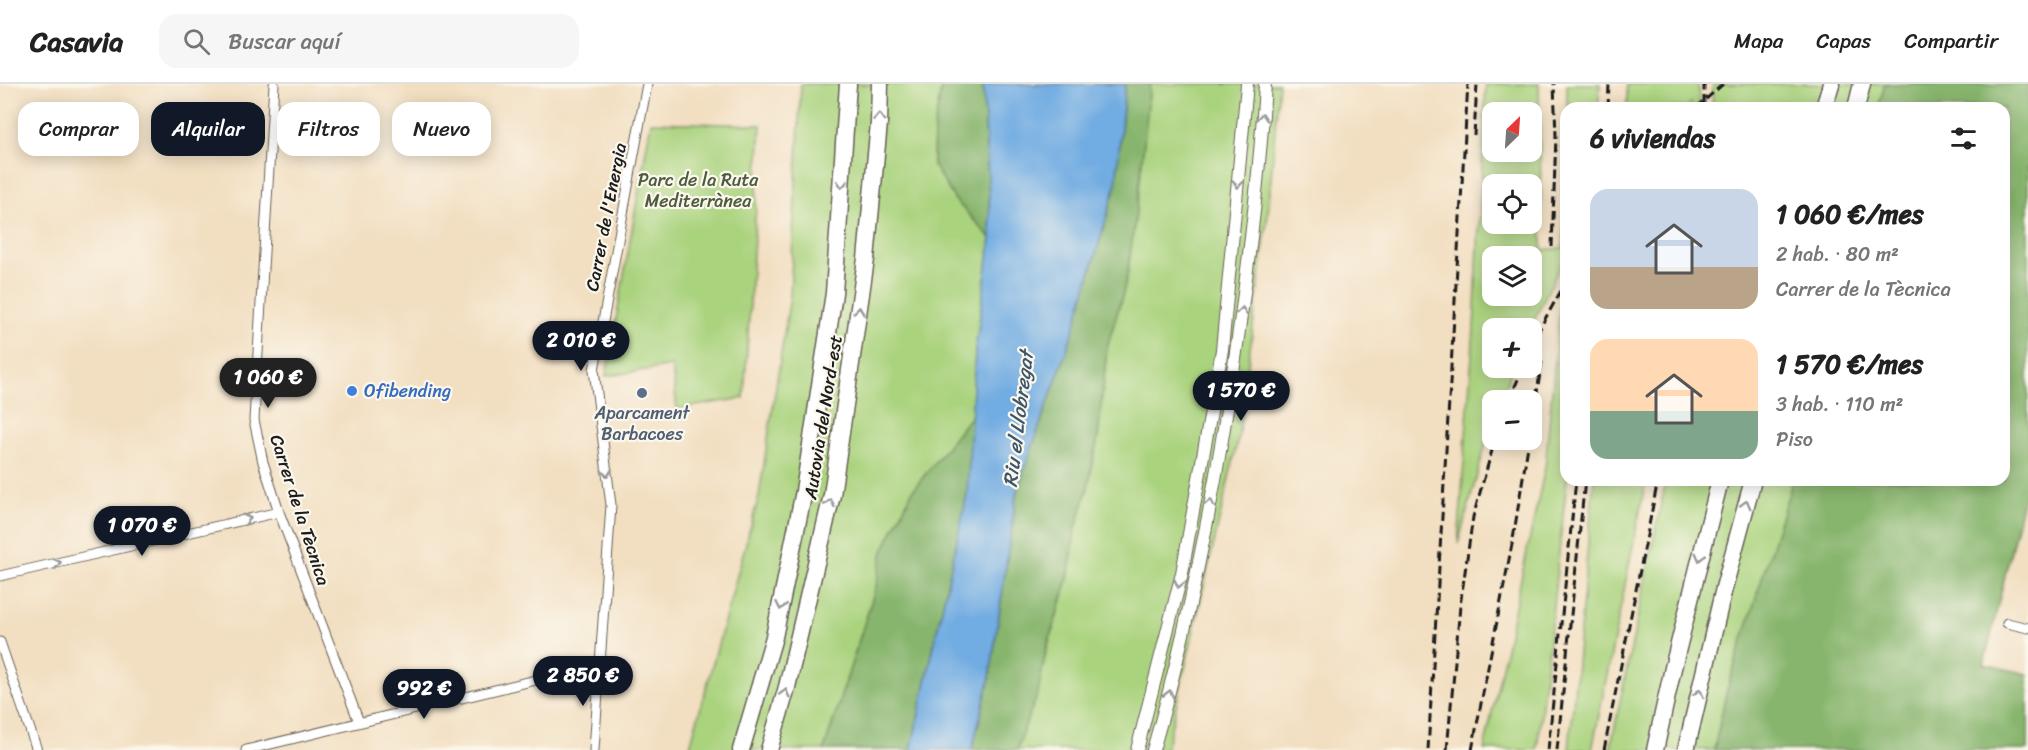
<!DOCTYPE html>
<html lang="es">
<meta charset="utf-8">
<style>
:root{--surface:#fff;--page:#f6f6f6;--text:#222;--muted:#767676;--line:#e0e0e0;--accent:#111827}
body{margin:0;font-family:Sriracha,sans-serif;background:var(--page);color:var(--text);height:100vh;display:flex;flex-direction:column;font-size:22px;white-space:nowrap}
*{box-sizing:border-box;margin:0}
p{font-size:20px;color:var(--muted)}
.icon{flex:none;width:33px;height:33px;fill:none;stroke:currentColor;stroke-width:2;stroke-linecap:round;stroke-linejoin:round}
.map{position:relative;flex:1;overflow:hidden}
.details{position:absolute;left:1560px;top:18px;width:450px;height:384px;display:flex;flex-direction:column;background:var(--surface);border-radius:18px;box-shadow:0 3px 15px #0003}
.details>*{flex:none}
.guide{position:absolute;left:18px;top:18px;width:570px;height:54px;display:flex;gap:12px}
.needle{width:39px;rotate:25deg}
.controls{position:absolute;left:1482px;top:18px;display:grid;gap:12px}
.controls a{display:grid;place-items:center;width:60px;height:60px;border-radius:12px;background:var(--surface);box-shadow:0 3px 15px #0003;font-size:30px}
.price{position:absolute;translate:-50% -51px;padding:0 14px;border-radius:21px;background:var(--accent);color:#fff;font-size:20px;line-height:39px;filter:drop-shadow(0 2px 3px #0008)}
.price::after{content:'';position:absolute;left:50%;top:36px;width:18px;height:14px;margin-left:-9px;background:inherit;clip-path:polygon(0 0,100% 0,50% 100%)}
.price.active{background:#222;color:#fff}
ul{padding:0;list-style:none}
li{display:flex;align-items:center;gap:18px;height:150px;padding:0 30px}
li span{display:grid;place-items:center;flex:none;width:168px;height:120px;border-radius:18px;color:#555}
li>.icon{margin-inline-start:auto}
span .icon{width:72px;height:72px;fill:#fffc;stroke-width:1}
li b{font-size:26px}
h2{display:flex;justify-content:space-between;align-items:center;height:72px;padding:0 30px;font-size:26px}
.chip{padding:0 21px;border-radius:18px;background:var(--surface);box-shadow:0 3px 15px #0003;font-size:21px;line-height:54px}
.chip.active{background:var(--accent);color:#fff}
header{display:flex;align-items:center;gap:36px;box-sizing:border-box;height:84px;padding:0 30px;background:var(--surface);border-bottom:2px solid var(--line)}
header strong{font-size:28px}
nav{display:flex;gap:33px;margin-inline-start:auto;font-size:21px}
.search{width:420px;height:54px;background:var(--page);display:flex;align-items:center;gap:15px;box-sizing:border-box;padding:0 21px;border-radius:18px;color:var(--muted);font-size:22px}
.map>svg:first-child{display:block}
.green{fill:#aad37e;stroke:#63784d;stroke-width:1.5;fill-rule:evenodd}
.forest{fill:#87b56d;stroke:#526844;stroke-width:1.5}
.water{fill:#71ace2;stroke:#46647f;stroke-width:1.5}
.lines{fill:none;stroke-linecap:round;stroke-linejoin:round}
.minor-casing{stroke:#676055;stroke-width:11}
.tertiary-casing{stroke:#676055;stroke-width:14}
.motorway-casing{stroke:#676055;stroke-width:19}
.minor{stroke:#fff;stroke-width:9}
.tertiary{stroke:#fff;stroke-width:12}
.motorway{stroke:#fff;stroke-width:16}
.rail{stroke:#1c1c1c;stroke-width:3;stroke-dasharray:9 4.5;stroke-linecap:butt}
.oneway{stroke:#999}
.shop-dot{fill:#3f7fe0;stroke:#fbf7ec;stroke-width:2}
.service-dot{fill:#5c6f8a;stroke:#fbf7ec;stroke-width:2}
.labels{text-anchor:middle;stroke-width:4.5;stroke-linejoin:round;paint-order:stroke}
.park-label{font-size:18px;fill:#4e5c3e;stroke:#fbf7ec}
.street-label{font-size:18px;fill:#1c1c1c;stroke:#fbf7ec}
.shop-label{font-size:18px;fill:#366cbe;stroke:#fbf7ec;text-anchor:start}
.service-label{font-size:18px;fill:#4e5e75;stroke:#fbf7ec}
.water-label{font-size:20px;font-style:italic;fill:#3e566b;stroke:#fbf7ec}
</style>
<header>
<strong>Casavia</strong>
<div class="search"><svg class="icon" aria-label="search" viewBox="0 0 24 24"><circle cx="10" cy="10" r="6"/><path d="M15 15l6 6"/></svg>Buscar aquí</div>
<nav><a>Mapa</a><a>Capas</a><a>Compartir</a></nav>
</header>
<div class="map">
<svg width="2028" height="666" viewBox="0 0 2028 666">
<rect width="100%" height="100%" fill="#fbf7ec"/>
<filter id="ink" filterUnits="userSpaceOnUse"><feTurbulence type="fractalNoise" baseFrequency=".0167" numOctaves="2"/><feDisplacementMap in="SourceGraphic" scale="12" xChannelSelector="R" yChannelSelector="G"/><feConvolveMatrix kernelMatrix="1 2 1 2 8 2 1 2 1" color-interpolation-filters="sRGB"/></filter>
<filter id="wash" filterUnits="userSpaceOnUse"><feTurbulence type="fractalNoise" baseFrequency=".008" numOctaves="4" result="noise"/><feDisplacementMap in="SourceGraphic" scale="24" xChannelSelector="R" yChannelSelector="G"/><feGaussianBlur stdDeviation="1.35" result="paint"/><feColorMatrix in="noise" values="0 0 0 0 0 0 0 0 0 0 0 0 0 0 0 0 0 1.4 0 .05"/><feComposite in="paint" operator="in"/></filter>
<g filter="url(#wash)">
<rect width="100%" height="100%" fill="#f2dec0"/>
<!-- green -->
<path class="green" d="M801,0H942L934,44L933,81L956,117L991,154L975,267L972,331L913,406L883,467L876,503L824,666H689L759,412L790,212Z
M1150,0H1279L1268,130L1238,355L1166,666H1017L1068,495L1075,447L1088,403L1098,353L1107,264L1123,209L1128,187Z
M1486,0H1539L1542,166L1563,164L1566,86V170L1530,244H1492V284H1513L1500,316H1492V337L1458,460L1474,244ZM1492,28H1532V68H1492ZM1492,100H1532V140H1492ZM1492,172H1532V212H1492Z
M1567,0H1600L1598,24H1567Z
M1627,0H1698L1699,24H1692L1691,19L1686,24H1627Z
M1713,0H1885L1878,24H1712Z
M651,38L761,41L744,314L677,325L672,282L606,292Z
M1566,211L1567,396L1537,666H1484L1545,384L1560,222Z
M1594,396H1646L1592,666H1569Z
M1666,396H1793L1727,606L1714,666H1610Z"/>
<!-- forest -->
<path class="forest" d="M942,0H983L991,154L956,117L933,81L934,44Z
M1125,0H1150L1139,107L1128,187L1123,209L1107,264L1098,353L1088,403L1075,447L1068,495L1046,566L1038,610L1027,636L1017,666H972L990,593L1017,406L1074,245L1116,101Z
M1885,0H2028V411L2023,416L1984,580L2028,590V666H1714L1727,606L1793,396H2004V24H1878Z
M972,331L967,411L911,666H824L876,503L883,467L913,406Z"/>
<!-- water -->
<path class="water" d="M983,0H1125L1116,101L1074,245L1017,406L990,593L972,666H911L967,411L975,267L991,154Z"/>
</g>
<g filter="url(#ink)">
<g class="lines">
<!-- minor casing -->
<g class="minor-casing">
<path id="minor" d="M274,0L254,336L263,378L279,428L359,638
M0,492L279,428
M2007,539L2028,544
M0,558L37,666
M246,666L594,582L601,584
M594,666L611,421L594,286L647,0"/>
</g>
<!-- tertiary casing -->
<g class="tertiary-casing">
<path id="tertiary" d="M1137,666L1182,489L1222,266L1247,0
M1153,666C1190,538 1215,407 1235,275C1248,184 1260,92 1265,0"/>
</g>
<!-- motorway casing -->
<g class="motorway-casing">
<path id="motorway" d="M1824,24L1831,0
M1856,24L1862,0
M741,666L774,553L804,407L834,209L848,0
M769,666L787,603L832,411L866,175L879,39L880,0
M1655,666L1673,584L1720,396
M1686,666L1724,504L1753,396"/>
</g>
<!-- minor -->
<use href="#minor" class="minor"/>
<!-- tertiary -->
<use href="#tertiary" class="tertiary"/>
<!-- motorway -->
<use href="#motorway" class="motorway"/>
<!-- rail -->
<path class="rail" d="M1704,21V0
M1608,24L1609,0
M1696,24L1723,0
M1474,51L1477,0
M1552,163L1556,52L1554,0
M1532,263L1541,242L1566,198
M1509,316L1523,284
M1532,340L1542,277
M1428,666L1468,0
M1447,666L1460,522L1473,433L1495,356
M1472,666L1513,455L1529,356
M1548,666L1576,396
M1557,666L1585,396
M1604,666L1658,396"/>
</g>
<!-- one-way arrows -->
<defs><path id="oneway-chevron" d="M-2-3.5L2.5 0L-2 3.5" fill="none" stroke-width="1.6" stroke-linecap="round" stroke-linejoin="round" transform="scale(1.5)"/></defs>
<g class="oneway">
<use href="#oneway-chevron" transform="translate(879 33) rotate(-87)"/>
<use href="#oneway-chevron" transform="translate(1262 33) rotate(-85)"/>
<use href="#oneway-chevron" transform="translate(842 100) rotate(94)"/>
<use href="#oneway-chevron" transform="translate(1238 100) rotate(95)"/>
<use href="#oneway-chevron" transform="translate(859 227) rotate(-82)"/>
<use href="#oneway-chevron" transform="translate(1242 227) rotate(-82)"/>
<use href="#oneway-chevron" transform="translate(607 389) rotate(83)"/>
<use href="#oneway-chevron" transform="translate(830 419) rotate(-77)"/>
<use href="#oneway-chevron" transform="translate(1210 419) rotate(-79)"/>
<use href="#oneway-chevron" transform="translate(1746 420) rotate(-75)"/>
<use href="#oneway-chevron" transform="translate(247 435) rotate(-13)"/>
<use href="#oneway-chevron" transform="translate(1700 473) rotate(104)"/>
<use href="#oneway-chevron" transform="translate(57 479) rotate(-13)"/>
<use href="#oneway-chevron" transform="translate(1179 500) rotate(104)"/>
<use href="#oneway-chevron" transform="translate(781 522) rotate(101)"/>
<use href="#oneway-chevron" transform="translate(785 609) rotate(-75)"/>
<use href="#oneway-chevron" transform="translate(1699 609) rotate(-77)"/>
<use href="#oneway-chevron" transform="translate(1169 610) rotate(-77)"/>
</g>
</g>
<!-- markers -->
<circle class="shop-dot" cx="352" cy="307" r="6"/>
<circle class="service-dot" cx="642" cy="309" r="6"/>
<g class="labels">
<!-- park labels -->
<g class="park-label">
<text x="698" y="102">Parc de la Ruta<tspan x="698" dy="21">Mediterrànea</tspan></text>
</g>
<!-- street labels -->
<g class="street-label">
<text transform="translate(606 133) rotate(-79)" y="6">Carrer de l'Energia</text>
<text transform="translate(823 333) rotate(-81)" y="6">Autovia del Nord-est</text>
<text transform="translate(300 426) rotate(72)" y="6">Carrer de la Tècnica</text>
</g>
<!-- shop labels -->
<g class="shop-label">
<text x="364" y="313">Ofibending</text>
</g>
<!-- service labels -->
<g class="service-label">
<text x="642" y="335">Aparcament<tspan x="642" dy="21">Barbacoes</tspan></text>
</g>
<!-- water labels -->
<g class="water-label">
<text transform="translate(1018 335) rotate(-83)" y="7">Riu el Llobregat</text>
</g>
</g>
</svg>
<div class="controls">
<a><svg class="needle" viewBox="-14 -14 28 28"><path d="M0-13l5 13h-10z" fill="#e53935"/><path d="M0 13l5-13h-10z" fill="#767676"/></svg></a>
<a><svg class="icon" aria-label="locate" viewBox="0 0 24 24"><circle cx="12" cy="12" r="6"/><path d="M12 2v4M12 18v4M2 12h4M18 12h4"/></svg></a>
<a><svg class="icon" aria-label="layers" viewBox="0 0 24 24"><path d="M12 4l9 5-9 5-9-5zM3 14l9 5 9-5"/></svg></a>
<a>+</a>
<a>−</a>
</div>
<b class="price" style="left:581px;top:288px">2 010 €</b>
<b class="price active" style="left:268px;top:325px">1 060 €</b>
<b class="price" style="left:1241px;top:338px">1 570 €</b>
<b class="price" style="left:142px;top:473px">1 070 €</b>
<b class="price" style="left:583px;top:623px">2 850 €</b>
<b class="price" style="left:424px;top:636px">992 €</b>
<div class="guide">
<a class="chip">Comprar</a>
<a class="chip active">Alquilar</a>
<a class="chip">Filtros</a>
<a class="chip">Nuevo</a>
</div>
<section class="details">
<h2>6 viviendas<svg class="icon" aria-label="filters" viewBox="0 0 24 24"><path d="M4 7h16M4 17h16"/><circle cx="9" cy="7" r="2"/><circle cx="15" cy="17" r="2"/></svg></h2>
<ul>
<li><span style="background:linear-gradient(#c9d6e8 65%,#b9a48a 0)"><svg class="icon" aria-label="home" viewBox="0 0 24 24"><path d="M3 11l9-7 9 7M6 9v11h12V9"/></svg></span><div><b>1 060 €/mes</b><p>2 hab. · 80 m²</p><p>Carrer de la Tècnica</p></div></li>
<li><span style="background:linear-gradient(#ffd9b3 60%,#7fa58c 0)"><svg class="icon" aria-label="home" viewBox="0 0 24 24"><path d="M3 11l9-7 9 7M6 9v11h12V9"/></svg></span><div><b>1 570 €/mes</b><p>3 hab. · 110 m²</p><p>Piso</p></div></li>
</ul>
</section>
</div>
